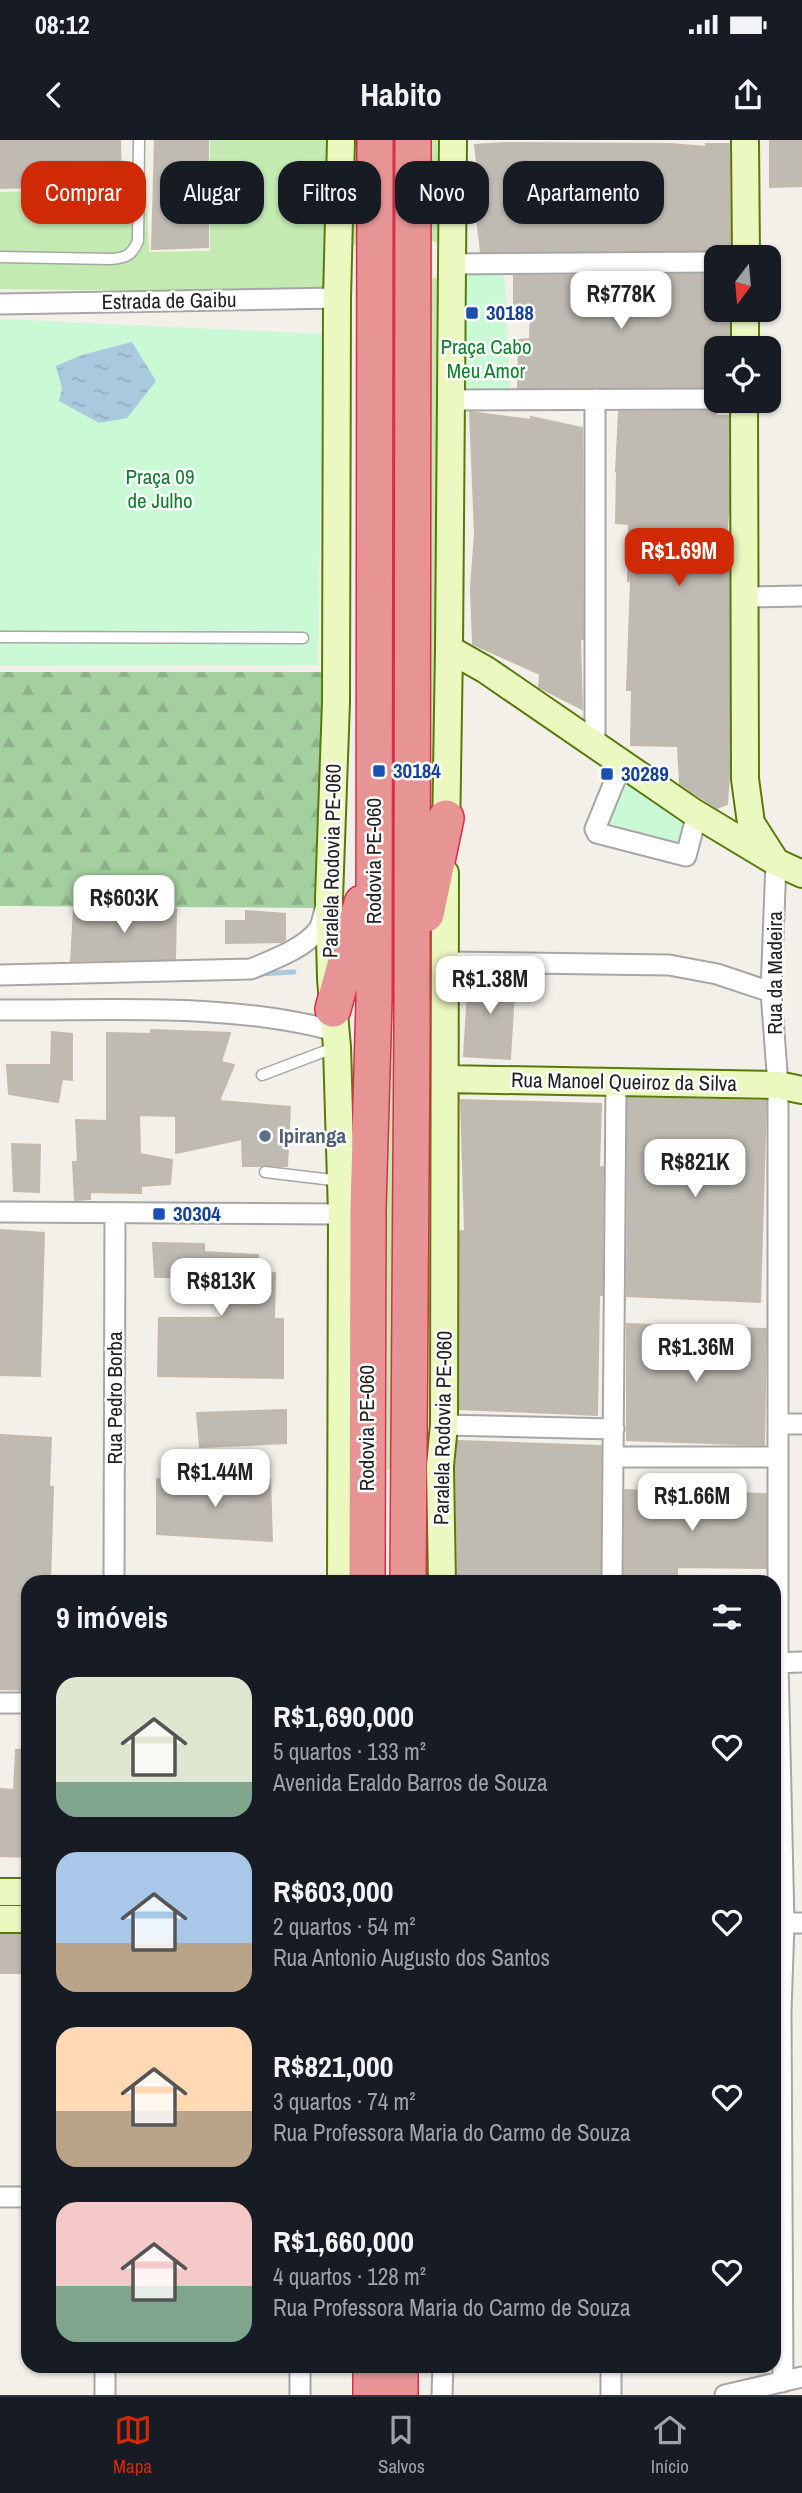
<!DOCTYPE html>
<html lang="pt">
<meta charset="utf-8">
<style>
:root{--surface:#171b24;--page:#20242c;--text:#f1f3f6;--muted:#9ea1a6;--line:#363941;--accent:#cf2a05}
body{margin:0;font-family:"Archivo Narrow",sans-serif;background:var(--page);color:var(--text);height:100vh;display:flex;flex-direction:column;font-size:26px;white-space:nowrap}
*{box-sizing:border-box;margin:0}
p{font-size:23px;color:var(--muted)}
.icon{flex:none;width:38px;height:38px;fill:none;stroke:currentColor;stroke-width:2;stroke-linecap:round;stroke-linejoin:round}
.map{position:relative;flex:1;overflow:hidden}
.panel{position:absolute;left:21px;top:1435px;width:760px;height:798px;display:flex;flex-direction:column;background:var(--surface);border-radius:21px;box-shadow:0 2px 5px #0004}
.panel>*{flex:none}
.guide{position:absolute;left:21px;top:21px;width:761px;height:63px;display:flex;gap:14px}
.needle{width:46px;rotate:196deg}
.tools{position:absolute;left:704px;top:105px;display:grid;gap:14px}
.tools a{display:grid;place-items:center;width:77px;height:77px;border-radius:14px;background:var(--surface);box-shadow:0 2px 5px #0004;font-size:35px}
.price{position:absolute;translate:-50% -60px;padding:0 16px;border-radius:14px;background:#fff;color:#222;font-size:23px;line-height:46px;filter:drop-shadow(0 2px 4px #0008)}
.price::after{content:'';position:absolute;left:50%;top:42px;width:21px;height:16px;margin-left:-10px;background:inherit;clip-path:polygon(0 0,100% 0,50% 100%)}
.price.active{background:var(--accent);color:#fff}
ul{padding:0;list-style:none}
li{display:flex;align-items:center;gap:21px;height:175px;padding:0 35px}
li span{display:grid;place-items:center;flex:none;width:196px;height:140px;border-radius:21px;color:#555}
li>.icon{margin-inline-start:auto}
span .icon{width:84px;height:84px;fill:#fffc;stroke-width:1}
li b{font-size:30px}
h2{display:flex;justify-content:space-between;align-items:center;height:84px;padding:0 35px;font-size:30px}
.chip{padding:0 24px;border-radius:21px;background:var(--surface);box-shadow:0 2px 5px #0004;font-size:24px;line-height:63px}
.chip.active{background:var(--accent);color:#fff}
.status{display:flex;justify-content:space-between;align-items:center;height:49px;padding:0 35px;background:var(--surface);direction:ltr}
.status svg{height:19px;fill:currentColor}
header{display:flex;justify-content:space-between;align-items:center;height:91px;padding:0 35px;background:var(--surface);font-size:32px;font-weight:800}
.menu{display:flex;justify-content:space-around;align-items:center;height:98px;border-top:2px solid var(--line);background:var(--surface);font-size:19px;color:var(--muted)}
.menu a{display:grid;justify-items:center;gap:4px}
.menu .active{color:var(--accent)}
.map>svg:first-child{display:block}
.grass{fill:#c2eab1}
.forest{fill:url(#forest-firs)}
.park{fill:#c9f9d5}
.water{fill:url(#water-ripples)}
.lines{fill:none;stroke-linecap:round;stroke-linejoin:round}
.stream{stroke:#abc9de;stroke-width:5}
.building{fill:#bfbab2;stroke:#c3baab;stroke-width:2}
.lane-casing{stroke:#a6a6a6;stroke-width:13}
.street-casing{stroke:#a6a6a6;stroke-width:23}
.secondary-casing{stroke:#587a08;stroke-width:30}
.highway-casing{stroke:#d82e48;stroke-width:38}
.lane{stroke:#fff;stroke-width:10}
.street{stroke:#fff;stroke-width:19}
.secondary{stroke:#ebf9c0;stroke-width:26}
.highway{stroke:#e69494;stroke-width:35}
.transit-dot{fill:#1a4fb4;stroke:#fff;stroke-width:2.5}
.service-dot{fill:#5c6f8a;stroke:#fff;stroke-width:2.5}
.labels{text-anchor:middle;stroke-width:5;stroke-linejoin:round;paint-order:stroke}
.street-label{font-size:21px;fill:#222;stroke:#fff}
.transit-label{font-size:21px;font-weight:bold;fill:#164399;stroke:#fff;text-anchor:start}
.park-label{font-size:21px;fill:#0f812d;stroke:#fff}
.service-label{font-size:21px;font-weight:bold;fill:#4e5e75;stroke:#fff;text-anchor:start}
</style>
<div class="status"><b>08:12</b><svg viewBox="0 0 49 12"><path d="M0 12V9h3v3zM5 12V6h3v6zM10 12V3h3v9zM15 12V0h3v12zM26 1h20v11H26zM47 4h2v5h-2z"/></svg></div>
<header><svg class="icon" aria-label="back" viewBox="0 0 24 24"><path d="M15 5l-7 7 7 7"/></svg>Habito<svg class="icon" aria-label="share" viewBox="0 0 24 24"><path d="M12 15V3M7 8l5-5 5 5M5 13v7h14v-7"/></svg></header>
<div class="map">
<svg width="802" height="2255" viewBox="0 0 802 2255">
<defs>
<pattern id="forest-firs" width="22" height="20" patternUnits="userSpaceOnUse" patternTransform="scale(1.75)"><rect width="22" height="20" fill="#a4d09f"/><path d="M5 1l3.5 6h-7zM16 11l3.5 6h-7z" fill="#8db289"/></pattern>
<pattern id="water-ripples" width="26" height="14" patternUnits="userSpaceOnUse" patternTransform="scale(1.75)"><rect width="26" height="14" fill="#abc9de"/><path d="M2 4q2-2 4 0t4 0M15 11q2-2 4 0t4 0" fill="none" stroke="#93acbe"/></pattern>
</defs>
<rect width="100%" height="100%" fill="#f2f0e9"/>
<!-- grass -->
<path class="grass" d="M210,0H331L333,153L0,149V52L146,48L149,112L210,111Z
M347,0H367L366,101L346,108Z
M425,0H450L444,106L424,97Z
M403,122L404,1326L387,1330V123Z
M421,137L437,138L434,674L430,752Z"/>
<!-- forest -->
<path class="forest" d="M0,532H324L320,768L0,766Z"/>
<!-- park -->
<path class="park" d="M464,130L504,131L511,256L464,258Z
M0,179L323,194L318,525L0,526Z
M610,629L697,686L688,719L587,697L598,656Z"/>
<!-- water -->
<path class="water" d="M132,202L156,241L127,278L99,283L59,261L62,249L56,226L82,215Z"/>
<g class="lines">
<!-- stream -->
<path class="stream" d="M259,834L294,832"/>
</g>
<!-- building -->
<path class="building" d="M0,0H120L121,45L0,48Z
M155,0H208V107L152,109Z
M770,0H802V46L770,47Z
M507,3L670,4L707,7L706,4H729L730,113L716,110L481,112L476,71H478V31L475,5Z
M716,134V170H729V208H716V247L518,248L519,200L530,199L531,168L514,165V136Z
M716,271V276H728L729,364L725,409H729V635L727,664L717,668L680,644L678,606L631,605L632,550H627L631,441H628L629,384L616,383L617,331H616L619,272Z
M470,272L531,280V277L582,288L583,499L580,500L582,569L539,547L540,534L473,504L471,448L475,393Z
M146,768L176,769L175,819L71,821L74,769L146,771Z
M246,771L285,774V800L281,802L226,803V781H246Z
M469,835H515L510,919L464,916Z
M151,890L230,893L221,922L234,925L219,961L290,967L287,1026H243L242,999L176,1013V976L139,975L140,1014L172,1020L170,1044L141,1046V1053L90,1052V1059L75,1060L73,1022H78L76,980L107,981V893L151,894Z
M52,892L72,894V940L62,939L58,962L9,954L7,925H51Z
M628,958L766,961L760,1162L627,1156Z
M461,960L601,964L599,1027H603L602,1155H599L597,1275L460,1269V1091H465Z
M12,1004L40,1005L39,1052L14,1051Z
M0,1090L44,1093L40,1236L0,1235Z
M153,1103L204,1104V1112L258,1115L256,1134L275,1133L274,1179H283V1238L158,1236L159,1178H221L220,1137H155Z
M627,1184L766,1189L764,1305L627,1300Z
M286,1270V1303L200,1307L197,1273Z
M0,1295L51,1298L49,1347H53L50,1442H28V1550L0,1549Z
M458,1301L601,1306L600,1442H458L456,1327Z
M157,1339L270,1340L272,1401L157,1394Z
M625,1350L766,1354V1428L677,1427V1442H624Z
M16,1610H28V1717L0,1716V1649L14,1650Z
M0,1795H28V1833H0Z"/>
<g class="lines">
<!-- lane casing -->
<g class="lane-casing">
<path id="lane" d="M0,117L111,119C126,118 132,115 138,101L139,0
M0,497L303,498
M262,935L336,907
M265,1032L341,1041"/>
</g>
<!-- street casing -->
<g class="street-casing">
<path id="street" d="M451,124L716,122
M0,164L337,158
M452,260L716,259
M743,457L802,456
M595,604V259
M622,623L595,689L597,693L686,716L697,674
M776,722L771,852L778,945V1523L784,1783L781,1872L783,2242
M445,822L669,825L717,834L771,852
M0,835L251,829C272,820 305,808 318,790C322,785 323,775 325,769
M0,870C110,871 228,862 335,891
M0,1072L342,1074
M778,1284H802
M444,1285L614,1289
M614,1317H778
M114,1442L115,1073
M612,1442L616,943
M774,1523L802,1522
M0,1563H28
M784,1783H802
M0,2057H28
M611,2226V2255
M105,2255V2226
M300,2255V2226
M442,2255L443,2226
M725,2255L802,2237"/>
</g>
<!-- secondary casing -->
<g class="secondary-casing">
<path id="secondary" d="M745,0L746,117
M745,208V170
M744,261L745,639L751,683L776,722
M449,509L486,530L693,672L776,722L802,734
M446,695L449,509L453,0
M446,939L778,945L802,950
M341,1442L342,1074L337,907L331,839L329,758L336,562L337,158L341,0
M442,1442L440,1326L444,1285L445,733
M0,1752H28
M0,1779H28"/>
</g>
<!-- highway casing -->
<g class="highway-casing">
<path id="highway" d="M426,774L446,678
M333,869L362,763
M367,1442L368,1068L374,861L375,0
M408,1442L412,893L413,0
M371,2226V2255
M400,2255V2226"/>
</g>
<!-- lane -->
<use href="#lane" class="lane"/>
<!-- street -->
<use href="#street" class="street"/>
<!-- secondary -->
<use href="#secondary" class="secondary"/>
<!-- highway -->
<use href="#highway" class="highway"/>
</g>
<!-- markers -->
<g class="transit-dot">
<rect x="465" y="166" width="14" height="14" rx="3.5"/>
<rect x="372" y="624" width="14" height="14" rx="3.5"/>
<rect x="600" y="627" width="14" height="14" rx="3.5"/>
<rect x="152" y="1067" width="14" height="14" rx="3.5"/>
</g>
<circle class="service-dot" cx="265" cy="996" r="7"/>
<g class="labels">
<!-- street labels -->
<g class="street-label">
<text transform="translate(169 161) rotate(-1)" y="7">Estrada de Gaibu</text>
<text transform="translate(332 721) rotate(-89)" y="7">Paralela Rodovia PE-060</text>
<text transform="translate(374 721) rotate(-90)" y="7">Rodovia PE-060</text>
<text transform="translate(775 833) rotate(-90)" y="7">Rua da Madeira</text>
<text transform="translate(624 942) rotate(1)" y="7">Rua Manoel Queiroz da Silva</text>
<text transform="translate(115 1258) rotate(-90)" y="7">Rua Pedro Borba</text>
<text transform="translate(367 1288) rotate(-90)" y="7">Rodovia PE-060</text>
<text transform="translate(443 1288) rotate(-89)" y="7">Paralela Rodovia PE-060</text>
</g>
<!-- transit labels -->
<g class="transit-label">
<text x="486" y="180">30188</text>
<text x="393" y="638">30184</text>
<text x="621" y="641">30289</text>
<text x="173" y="1081">30304</text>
</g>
<!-- park labels -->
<g class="park-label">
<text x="486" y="214">Praça Cabo<tspan x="486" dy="24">Meu Amor</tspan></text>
<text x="160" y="344">Praça 09<tspan x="160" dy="24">de Julho</tspan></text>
</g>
<!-- service labels -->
<g class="service-label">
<text x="279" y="1003">Ipiranga</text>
</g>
</g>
</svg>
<div class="tools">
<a><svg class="needle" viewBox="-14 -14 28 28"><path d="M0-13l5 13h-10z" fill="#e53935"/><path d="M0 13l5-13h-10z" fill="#9ea1a6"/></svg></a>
<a><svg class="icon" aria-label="locate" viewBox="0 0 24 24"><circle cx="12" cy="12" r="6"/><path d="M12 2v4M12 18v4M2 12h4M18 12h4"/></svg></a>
</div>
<b class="price" style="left:621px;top:191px">R$778K</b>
<b class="price active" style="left:679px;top:448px">R$1.69M</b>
<b class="price" style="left:124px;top:795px">R$603K</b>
<b class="price" style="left:490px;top:876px">R$1.38M</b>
<b class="price" style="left:695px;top:1059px">R$821K</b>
<b class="price" style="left:221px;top:1178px">R$813K</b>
<b class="price" style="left:696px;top:1244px">R$1.36M</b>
<b class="price" style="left:215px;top:1369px">R$1.44M</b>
<b class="price" style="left:692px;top:1393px">R$1.66M</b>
<div class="guide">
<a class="chip active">Comprar</a>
<a class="chip">Alugar</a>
<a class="chip">Filtros</a>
<a class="chip">Novo</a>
<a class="chip">Apartamento</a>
</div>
<section class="panel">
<h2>9 imóveis<svg class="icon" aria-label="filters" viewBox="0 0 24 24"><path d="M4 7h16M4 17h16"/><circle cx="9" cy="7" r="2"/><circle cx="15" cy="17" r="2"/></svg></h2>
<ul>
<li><span style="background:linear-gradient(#dfe7d0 75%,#7fa58c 0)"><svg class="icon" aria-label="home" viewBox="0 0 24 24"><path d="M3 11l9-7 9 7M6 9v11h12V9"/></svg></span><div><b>R$1,690,000</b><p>5 quartos · 133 m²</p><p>Avenida Eraldo Barros de Souza</p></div><svg class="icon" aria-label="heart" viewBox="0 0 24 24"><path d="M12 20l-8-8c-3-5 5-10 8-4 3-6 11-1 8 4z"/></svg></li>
<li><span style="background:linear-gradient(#a9c7e8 65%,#b9a48a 0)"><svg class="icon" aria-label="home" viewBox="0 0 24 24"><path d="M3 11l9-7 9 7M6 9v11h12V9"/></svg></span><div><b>R$603,000</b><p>2 quartos · 54 m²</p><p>Rua Antonio Augusto dos Santos</p></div><svg class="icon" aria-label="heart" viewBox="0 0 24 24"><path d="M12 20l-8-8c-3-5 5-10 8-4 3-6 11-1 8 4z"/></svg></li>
<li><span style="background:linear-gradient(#ffd9b3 60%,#b9a48a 0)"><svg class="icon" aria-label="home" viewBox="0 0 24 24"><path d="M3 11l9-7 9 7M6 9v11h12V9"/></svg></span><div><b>R$821,000</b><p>3 quartos · 74 m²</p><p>Rua Professora Maria do Carmo de Souza</p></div><svg class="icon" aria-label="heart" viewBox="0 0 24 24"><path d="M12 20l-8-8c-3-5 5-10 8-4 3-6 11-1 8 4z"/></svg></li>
<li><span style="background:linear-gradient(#f6c9c9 60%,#7fa58c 0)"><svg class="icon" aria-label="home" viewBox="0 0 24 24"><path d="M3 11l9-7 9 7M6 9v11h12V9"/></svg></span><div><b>R$1,660,000</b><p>4 quartos · 128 m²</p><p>Rua Professora Maria do Carmo de Souza</p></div><svg class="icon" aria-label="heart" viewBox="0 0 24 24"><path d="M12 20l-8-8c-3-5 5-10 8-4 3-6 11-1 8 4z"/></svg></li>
</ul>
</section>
</div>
<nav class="menu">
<a class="active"><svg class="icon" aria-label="map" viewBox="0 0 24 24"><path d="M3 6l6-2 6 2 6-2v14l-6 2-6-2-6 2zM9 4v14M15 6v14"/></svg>Mapa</a>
<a><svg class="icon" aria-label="saved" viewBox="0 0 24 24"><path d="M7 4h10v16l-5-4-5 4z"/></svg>Salvos</a>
<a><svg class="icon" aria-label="home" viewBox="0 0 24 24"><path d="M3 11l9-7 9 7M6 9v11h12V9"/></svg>Início</a>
</nav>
